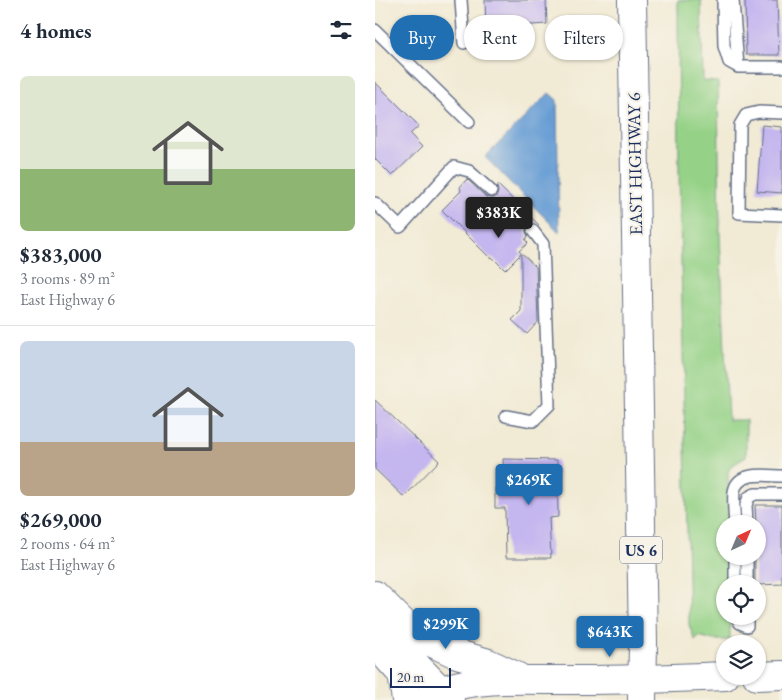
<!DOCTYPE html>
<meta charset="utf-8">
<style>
:root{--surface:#fff;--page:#f2f2f3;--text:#1f2937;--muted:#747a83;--line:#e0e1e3;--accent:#1f6fb2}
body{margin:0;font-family:"EB Garamond",serif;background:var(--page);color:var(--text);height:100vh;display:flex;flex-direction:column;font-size:19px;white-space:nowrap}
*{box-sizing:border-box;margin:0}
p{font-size:16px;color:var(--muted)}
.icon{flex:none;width:28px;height:28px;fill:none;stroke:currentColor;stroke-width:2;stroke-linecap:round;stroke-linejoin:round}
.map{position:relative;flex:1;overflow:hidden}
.details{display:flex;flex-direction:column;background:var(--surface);width:375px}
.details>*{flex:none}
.banner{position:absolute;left:15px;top:15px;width:316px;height:45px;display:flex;gap:10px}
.needle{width:32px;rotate:44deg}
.fabs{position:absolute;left:341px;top:515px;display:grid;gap:10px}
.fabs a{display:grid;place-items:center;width:50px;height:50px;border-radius:50%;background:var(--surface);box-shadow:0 1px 4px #0004;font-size:25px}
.scale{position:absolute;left:15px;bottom:12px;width:61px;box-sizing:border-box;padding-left:5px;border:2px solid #1b2f5e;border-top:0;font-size:14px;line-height:18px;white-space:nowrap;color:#1b2f5e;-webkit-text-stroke:4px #f7f3e8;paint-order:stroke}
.price{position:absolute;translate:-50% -42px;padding:0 11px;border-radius:5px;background:var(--accent);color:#fff;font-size:16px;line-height:32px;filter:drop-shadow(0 1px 2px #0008)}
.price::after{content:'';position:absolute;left:50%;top:30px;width:15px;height:11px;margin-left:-8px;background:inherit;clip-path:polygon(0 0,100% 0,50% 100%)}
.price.current{background:#222;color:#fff}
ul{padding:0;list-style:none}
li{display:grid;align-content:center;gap:10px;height:265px;padding:0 20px}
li+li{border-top:1px solid var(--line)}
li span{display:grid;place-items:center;height:155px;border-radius:8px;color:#555}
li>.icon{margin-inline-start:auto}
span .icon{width:90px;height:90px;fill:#fffc;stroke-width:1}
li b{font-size:21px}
h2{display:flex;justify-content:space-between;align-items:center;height:60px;padding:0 20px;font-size:21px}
.chip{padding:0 18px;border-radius:22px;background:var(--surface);box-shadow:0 1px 4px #0004;font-size:18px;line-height:45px}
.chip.current{background:var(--accent);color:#fff}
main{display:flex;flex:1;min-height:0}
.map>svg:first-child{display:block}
.green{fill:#95d287;stroke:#588072}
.water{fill:#679dd4;stroke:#416699}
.building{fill:#c4b6ef}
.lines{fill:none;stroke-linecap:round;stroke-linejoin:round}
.service-casing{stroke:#667087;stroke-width:14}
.tertiary-casing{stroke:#667087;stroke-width:30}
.trunk-casing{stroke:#667087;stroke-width:30}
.service{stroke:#fff;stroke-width:11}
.tertiary{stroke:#fff;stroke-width:28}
.trunk{stroke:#fff;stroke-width:28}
.labels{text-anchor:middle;stroke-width:4.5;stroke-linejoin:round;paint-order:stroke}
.shield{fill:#f7f3e8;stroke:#5d6a87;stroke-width:1}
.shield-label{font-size:16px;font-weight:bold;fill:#1b2f5e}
.street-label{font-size:18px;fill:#1b2f5e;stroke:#f7f3e8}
</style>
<main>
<section class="details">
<h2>4 homes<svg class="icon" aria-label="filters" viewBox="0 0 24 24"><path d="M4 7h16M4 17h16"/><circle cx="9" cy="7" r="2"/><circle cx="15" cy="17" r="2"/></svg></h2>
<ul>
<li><span style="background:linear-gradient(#dfe7d0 60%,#8fb573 0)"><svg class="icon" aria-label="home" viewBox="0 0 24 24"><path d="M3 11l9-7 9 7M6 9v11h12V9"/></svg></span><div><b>$383,000</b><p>3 rooms · 89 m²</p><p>East Highway 6</p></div></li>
<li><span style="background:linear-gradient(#c9d6e8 65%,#b9a48a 0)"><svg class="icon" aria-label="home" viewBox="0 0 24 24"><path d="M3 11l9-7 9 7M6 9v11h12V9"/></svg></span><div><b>$269,000</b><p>2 rooms · 64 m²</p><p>East Highway 6</p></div></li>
</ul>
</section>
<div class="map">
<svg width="407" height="700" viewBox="0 0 407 700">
<rect width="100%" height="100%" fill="#f7f3e8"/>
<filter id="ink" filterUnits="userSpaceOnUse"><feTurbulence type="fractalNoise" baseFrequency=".02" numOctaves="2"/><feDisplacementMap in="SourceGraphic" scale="10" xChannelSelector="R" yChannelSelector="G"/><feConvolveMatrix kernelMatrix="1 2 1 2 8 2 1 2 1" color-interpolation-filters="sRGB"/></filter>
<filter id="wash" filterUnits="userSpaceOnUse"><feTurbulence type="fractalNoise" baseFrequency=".0096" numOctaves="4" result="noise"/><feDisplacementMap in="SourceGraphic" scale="20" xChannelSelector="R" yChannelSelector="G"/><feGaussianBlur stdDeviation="1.12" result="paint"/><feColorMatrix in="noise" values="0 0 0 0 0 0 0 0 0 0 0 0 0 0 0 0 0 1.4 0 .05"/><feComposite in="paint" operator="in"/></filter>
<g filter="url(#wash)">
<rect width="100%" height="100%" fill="#f1ead4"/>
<!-- green -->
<path class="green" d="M303,0H326L328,81L343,82L345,235L353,420H371V457L356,466L353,472L354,524H350V556H355V584H350V616H355V640H338L324,636L320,640L314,625L304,170Z"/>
<!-- water -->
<path class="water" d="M174,93L182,100L184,232L110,157Z"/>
<g id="blocks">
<!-- building -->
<path class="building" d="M110,0H171L172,24L111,28Z
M370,0H402L404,55H371Z
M0,82L44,126L35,134L47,147L17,176L0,159Z
M387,125L407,127V193L382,191Z
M92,179L111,197L115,198H119L122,196L123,192L122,186L123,185L164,225L163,226L160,224H157L151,228V232L153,236L150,240L153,243L144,251L161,267L163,322L152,334L137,320L146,311V254L130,270L117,257L115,258L67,210L86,191L85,187Z
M0,400L64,461L29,497L0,469Z
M128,459L182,460L183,517L174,518L176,558H131L130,508H120V488H129Z
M380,505H407V584L382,585V584H380V556H382V524H381Z"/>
</g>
</g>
<g filter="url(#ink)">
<use href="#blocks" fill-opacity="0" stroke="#667087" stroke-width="1"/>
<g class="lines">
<!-- service casing -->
<g class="service-casing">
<path id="service" d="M86,0L89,43
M348,0L349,46L354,62L363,67
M358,0L363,67H407
M0,30L94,122
M407,113L384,112L371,115L365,125L364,213L407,215
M0,203L25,227L79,167L94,171L116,191
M131,416L158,421L174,405L168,244L158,231
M360,524C359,513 358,502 359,492C362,470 392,476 407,476
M372,524L371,505L374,497L380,494H407
M360,556V584
M372,556V584
M361,616L365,623L372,626V616"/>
</g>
<!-- tertiary casing -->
<g class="tertiary-casing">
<path id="tertiary" d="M0,595L35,630L51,640L79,653L113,663L143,677
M0,623L75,700
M6,648L10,655L27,674L31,700
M382,676L407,675
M51,700C56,697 62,692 68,690C105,675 164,681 204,680C253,680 302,678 350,676"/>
</g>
<!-- trunk casing -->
<g class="trunk-casing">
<path id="trunk" d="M257,0L268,643L267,700"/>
</g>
<!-- service -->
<use href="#service" class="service"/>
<!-- tertiary -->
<use href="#tertiary" class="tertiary"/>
<!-- trunk -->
<use href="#trunk" class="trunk"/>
</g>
</g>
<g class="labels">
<!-- shield labels -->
<rect class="shield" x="245" y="536.5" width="42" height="27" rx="4"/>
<g class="shield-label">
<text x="266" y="556">US 6</text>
</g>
<!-- street labels -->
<g class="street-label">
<text transform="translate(260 164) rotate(-91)" y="6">EAST HIGHWAY 6</text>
</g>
</g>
</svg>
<div class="fabs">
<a><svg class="needle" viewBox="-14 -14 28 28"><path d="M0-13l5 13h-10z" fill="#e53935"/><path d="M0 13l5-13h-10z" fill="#747a83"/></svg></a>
<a><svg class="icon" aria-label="locate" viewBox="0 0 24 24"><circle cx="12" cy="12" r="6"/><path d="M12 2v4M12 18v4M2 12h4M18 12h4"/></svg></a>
<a><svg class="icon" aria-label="layers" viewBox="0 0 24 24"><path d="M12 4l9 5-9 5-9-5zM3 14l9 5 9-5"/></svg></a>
</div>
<div class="scale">20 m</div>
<b class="price current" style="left:124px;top:239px">$383K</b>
<b class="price" style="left:154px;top:506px">$269K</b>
<b class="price" style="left:71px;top:650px">$299K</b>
<b class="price" style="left:235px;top:658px">$643K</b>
<div class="banner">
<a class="chip current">Buy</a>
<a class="chip">Rent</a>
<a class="chip">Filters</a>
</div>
</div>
</main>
